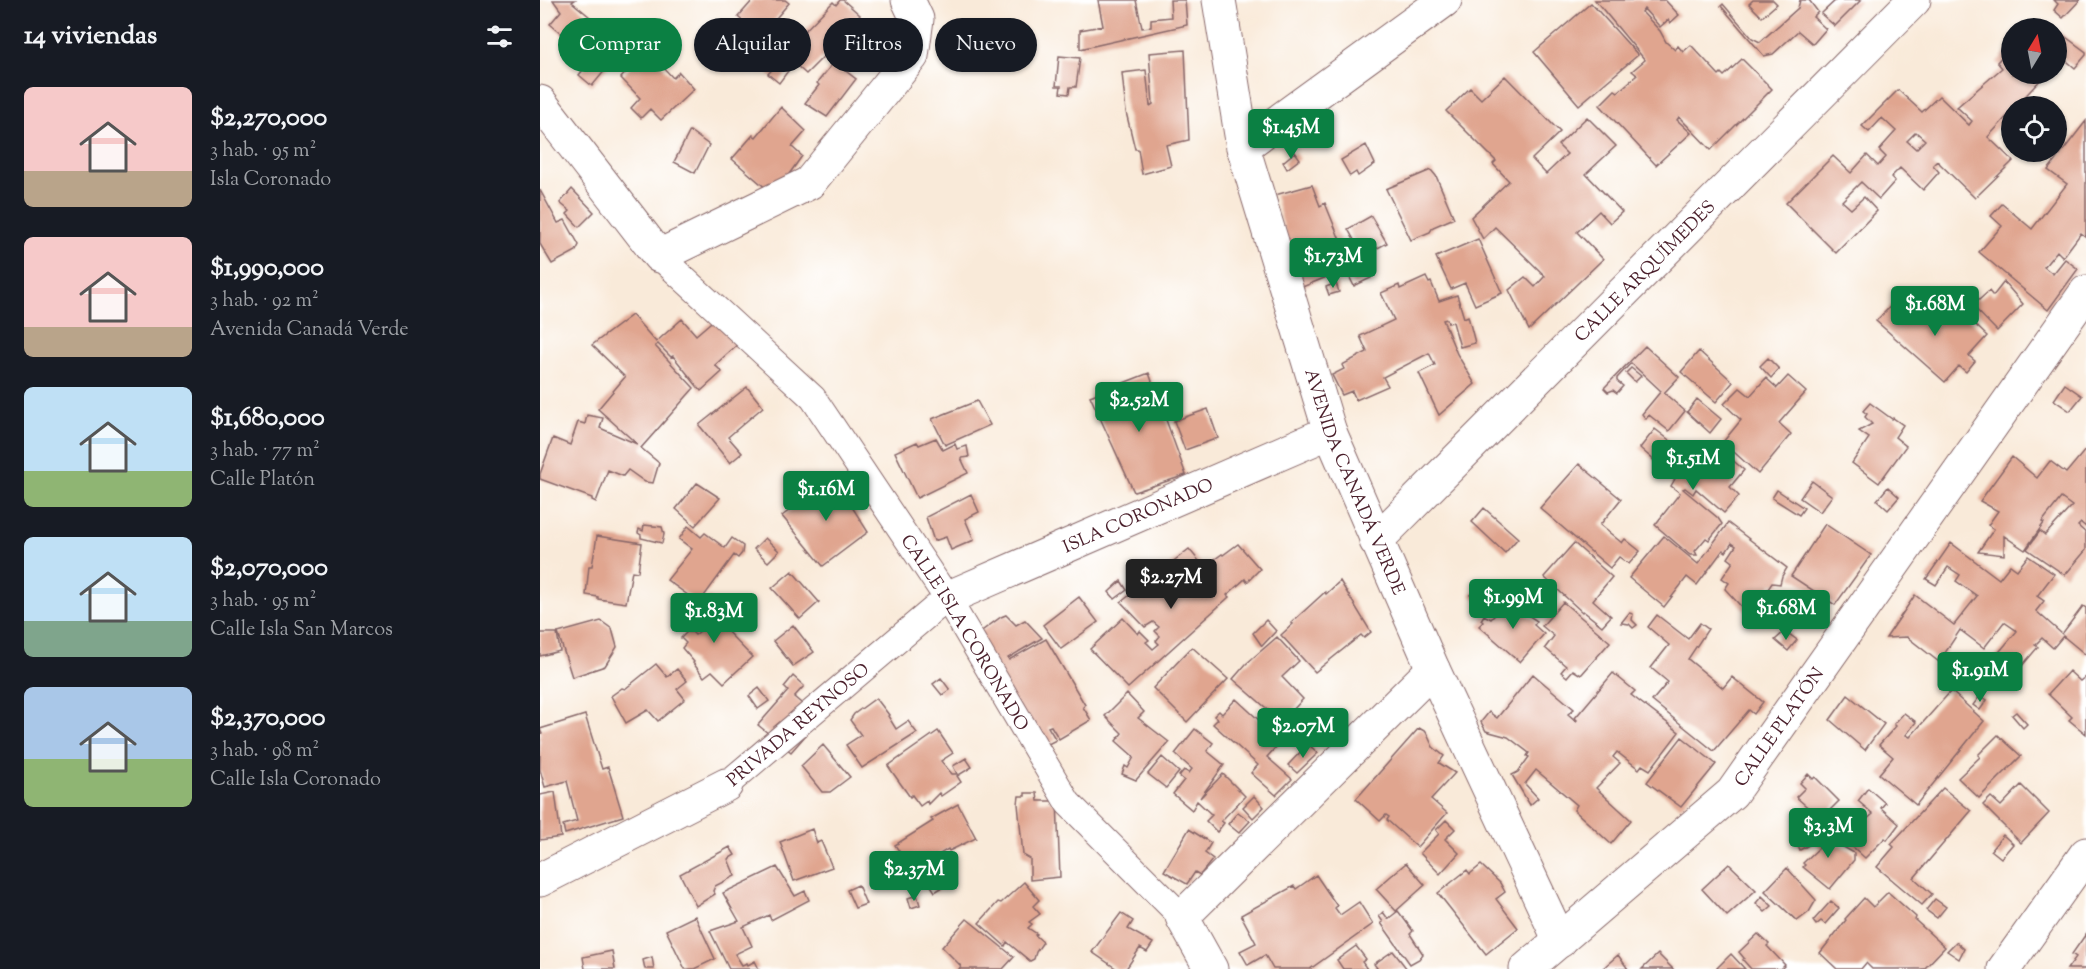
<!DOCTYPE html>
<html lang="es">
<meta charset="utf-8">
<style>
:root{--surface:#171b24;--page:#20242c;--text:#f1f3f6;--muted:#9ea1a6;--accent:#0b8043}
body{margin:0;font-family:"Sorts Mill Goudy",serif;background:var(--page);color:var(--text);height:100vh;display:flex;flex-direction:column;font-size:22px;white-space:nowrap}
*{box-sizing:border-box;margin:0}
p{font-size:20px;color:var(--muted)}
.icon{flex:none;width:33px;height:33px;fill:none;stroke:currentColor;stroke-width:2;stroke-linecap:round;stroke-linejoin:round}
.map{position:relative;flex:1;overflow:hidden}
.panel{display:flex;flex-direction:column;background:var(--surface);width:540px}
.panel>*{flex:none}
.top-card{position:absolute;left:18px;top:18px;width:570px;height:54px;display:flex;gap:12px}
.needle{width:39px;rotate:10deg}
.tools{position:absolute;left:1461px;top:18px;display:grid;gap:12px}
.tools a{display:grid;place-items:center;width:66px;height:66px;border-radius:50%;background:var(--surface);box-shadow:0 2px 4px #0004;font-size:30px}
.price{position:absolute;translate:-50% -51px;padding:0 14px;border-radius:6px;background:var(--accent);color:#fff;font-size:20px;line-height:39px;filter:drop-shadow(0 2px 3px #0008)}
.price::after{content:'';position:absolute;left:50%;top:36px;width:18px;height:14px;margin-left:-9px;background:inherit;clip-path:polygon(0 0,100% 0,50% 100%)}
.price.active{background:#222;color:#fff}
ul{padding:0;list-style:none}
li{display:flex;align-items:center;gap:18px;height:150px;padding:0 24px}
li span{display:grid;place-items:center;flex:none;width:168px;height:120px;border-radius:9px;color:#555}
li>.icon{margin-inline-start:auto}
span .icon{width:72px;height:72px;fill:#fffc;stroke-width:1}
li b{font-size:26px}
h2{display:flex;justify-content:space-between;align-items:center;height:72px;padding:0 24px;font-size:26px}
.pill{padding:0 21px;border-radius:27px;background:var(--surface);box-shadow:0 2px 4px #0004;font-size:21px;line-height:54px}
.pill.active{background:var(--accent);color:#fff}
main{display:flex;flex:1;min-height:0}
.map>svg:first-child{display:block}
.building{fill:#e0a58f;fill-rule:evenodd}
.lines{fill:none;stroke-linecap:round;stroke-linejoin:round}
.pedestrian-casing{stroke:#876668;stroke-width:28}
.minor-casing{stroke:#876668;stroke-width:35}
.tertiary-casing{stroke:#876668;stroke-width:35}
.pedestrian{stroke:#fff;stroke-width:26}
.minor{stroke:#fff;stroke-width:33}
.tertiary{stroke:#fff;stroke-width:33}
.labels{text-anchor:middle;stroke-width:4.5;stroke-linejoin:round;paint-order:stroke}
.street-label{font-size:18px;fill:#4a1f2b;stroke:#fff}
</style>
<main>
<section class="panel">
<h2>14 viviendas<svg class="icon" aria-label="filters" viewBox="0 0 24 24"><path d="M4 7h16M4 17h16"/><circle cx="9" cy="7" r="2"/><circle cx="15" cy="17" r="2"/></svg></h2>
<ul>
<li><span style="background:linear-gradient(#f6c9c9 70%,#b9a48a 0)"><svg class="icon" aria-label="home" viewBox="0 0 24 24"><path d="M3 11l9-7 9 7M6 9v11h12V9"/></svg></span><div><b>$2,270,000</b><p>3 hab. · 95 m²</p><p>Isla Coronado</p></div></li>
<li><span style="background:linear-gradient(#f6c9c9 75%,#b9a48a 0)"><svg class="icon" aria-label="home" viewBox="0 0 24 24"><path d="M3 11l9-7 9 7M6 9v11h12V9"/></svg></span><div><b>$1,990,000</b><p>3 hab. · 92 m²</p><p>Avenida Canadá Verde</p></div></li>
<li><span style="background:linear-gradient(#bfe0f5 70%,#8fb573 0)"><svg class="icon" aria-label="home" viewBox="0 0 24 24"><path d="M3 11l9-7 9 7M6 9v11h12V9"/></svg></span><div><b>$1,680,000</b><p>3 hab. · 77 m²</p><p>Calle Platón</p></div></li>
<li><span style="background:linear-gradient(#bfe0f5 70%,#7fa58c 0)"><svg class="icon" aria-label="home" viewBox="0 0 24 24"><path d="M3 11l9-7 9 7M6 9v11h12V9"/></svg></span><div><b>$2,070,000</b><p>3 hab. · 95 m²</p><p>Calle Isla San Marcos</p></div></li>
<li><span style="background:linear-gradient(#a9c7e8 60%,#8fb573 0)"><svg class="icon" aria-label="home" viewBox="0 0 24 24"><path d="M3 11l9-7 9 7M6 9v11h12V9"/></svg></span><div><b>$2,370,000</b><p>3 hab. · 98 m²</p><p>Calle Isla Coronado</p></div></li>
</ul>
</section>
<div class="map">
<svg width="1546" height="969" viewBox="0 0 1546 969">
<rect width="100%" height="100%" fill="#fff"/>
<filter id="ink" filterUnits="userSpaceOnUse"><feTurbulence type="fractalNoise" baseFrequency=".0167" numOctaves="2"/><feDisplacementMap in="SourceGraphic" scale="12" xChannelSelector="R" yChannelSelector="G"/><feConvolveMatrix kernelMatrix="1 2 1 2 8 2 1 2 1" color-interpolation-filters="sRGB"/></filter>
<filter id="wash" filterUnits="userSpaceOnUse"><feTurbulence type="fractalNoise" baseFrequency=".008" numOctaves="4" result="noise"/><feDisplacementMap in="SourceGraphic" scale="24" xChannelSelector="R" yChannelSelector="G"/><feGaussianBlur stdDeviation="1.35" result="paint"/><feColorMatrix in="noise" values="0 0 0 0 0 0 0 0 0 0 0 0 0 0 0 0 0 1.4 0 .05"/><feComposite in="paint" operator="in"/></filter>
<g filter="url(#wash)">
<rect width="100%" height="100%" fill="#f9ead9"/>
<g id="blocks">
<!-- building -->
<path class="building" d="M13,0H35L32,2L85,46L52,86L39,75L52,59L10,24L21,11Z
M213,0H245L249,3L231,24L237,29L226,42L198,17Z
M300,0H303L320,15L314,22L316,24L300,43L298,42L266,74L243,53L293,2L296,5Z
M558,0H596L602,28L611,27V19L631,17L630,0H645L647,25L540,49V30L563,26Z
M1055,0H1125L1139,15L1130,23L1128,20L1120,27L1104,9L1102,12L1120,31L1126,42L1135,50L1138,46L1143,52L1151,45L1179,75L1181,73L1184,76L1202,59L1232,89L1171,150L1139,117L1137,120L1151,133L1116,165L1060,105L1075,90L1078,92L1097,75L1092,71L1105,60Z
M1213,0H1233L1237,4L1222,17L1209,4Z
M1260,0H1269L1278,12L1273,17L1286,29L1273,44L1258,31L1233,54L1224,56L1181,6L1183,4L1212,38L1220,42L1258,8Z
M1296,0H1321L1295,26L1281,14Z
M1514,0H1540L1523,18L1514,10L1518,4Z
M1051,3L1098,55L1039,105L994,52Z
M1519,32L1546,52V55L1535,68L1522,57L1516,62V35Z
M329,44L337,51L329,62L320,54Z
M1472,46V74H1506L1476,106H1472V111L1448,137L1473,161L1435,198L1397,161L1393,165L1399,172L1383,190L1360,168L1351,177L1355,181L1339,199L1321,182L1302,201L1311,209L1324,197L1337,211L1296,253L1246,203L1293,156L1311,173L1327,155L1338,166L1346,157L1339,150L1356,131L1342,118L1329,132L1322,126L1358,90L1382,112L1399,96L1429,125L1432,121L1417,107L1462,68L1457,62ZM1376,132L1385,140L1376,149L1367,141Z
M645,50L649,140L626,145L631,166L602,174L598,149H595L586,112L582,73L606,70L610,106L613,104L609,53Z
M101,55L107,62L113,56L133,78L139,72L154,89L121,120L110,109L101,118L91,108L100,98L81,78Z
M519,56L540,58L536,87H530L529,94L520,93L521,86H516Z
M294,62L316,79L287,117L265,103L279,85L277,83Z
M238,63L248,71L239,83L228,74Z
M965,76L1020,132L992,159L1006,174L1027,154L1018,145L1047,117L1076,146L1046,174L1082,212L1070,223L1059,211L1037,232L1063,259L989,330L969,290L985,277L995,287L1005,276L955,227L943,239L931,217L969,181L953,164L956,161L906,111L930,88L941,99Z
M241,107L266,131L252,147L262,156L234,195L192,159L213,135L216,137Z
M1546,121V237L1541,233L1523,257L1517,251L1504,267L1513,274L1525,259L1538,269L1508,310L1439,252L1462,226L1451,216L1462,204L1492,229L1527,184L1508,170Z
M150,131L169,145L155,173L134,162Z
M826,145L835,164L818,176L816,172L810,176L801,160Z
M755,152L760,159L747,169L743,162Z
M891,170L896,176L914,218L893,227L890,232L871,240L846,189Z
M772,185L780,206L785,203L811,267L760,288L735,195Z
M32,189L54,212L39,227L27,214L30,211L20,203Z
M0,190L18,223L25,220L39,245L36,251L12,264L0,244Z
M831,216L847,243L823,256L808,229Z
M938,239L962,293L935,305L925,283L911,289L896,257Z
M824,264L831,278L814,286L807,272Z
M886,277L889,283L891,282L899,301L917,295L924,318L928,316L935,343L920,347L913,322L908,323L907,319L903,320L917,354L935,384L899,415L879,373L895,365L889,353L843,377L848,386L816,400L812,391L802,395L792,375L804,369L802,365L827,352L820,336L854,320L841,293L859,285L860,289Z
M1464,282L1483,304L1457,331L1427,300L1433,294L1439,300L1449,291L1453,296Z
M796,283L799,292L789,295L786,287Z
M1356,301L1378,320L1394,302L1412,319L1420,310L1447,336L1429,356L1435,361L1426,372L1419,366L1405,382L1336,321Z
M92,315L116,342L142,319L156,335L177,317L199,343L175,365L182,372L161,391L133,356L131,357L118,344L115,346L154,388L101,448L119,463L113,483L105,482L88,470L83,476L68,470L56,502L52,500V498L0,479V474L13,438L30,445L38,422L45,424L47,415L63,418L60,428L97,444L58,409L85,377L52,345Z
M1105,346L1139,377L1124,393L1145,411L1129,431L1109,415L1106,419L1102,414L1121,391L1091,363L1077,378V381L1083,386L1077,393L1073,390L1068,392L1064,388Z
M1159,351L1193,382L1176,402L1141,372Z
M1228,358L1239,369L1231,378L1220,366Z
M1091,368L1101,376L1095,382L1086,373Z
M609,373L646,475L594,492L550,396Z
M1248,376L1266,392L1239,423L1251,434L1218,474L1183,442L1201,420L1184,404L1200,388L1210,396L1226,378L1237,388Z
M1525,384L1542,396L1530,411L1514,400Z
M207,387L223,407L188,437L202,453L190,463L159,425Z
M1157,399L1181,419L1170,433L1147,412Z
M437,401L450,425L405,445L392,419Z
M1330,403L1352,419L1353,418L1363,425L1355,437L1366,446L1339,483L1312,463L1329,438L1319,431L1332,424L1325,417L1327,414L1323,411Z
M668,409L678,438L645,450L634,421Z
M1115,429L1137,446L1135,448L1161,469L1165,464L1161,461L1174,444L1204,470L1190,487L1199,496L1184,513L1156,489L1153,494L1145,488L1143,489L1178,518L1182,524L1169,540L1166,538L1155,551L1157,555H1150L1115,525L1140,493L1131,486L1135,479L1100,448Z
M396,438L403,450L415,444L417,449L427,446L429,457L421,458L428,473L377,498L355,452L377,442L379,445Z
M1546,449V527L1541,523L1538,526L1546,533V550L1525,575L1487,549L1500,531L1505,535L1532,506L1521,498L1502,522L1504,523L1485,550L1464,536V555L1438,552L1454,529L1448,525L1458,511L1440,501L1472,457L1497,478L1510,461L1526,473Z
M1039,464L1081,499L1060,525L1082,543L1085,539L1100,551L1089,564L1079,557L1070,568L1000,508Z
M293,477L328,532L283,566L242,516Z
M1272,481L1292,496L1280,512L1260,498Z
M157,483L180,498L155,526L136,509Z
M1348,487L1359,497L1348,510L1337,500Z
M1237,490L1264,508L1259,515L1232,498Z
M431,494L439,512L425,519L434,540L411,550L406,537L394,541L386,517Z
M944,508L978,538L965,553L932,522Z
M1188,523L1247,568L1242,576L1240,584L1232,583L1210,616L1185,589L1189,583L1182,578L1193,562L1188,558L1196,546L1192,543L1186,552L1183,550L1157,585L1147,577L1124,607L1089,578L1124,536L1158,564Z
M1285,524L1331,555L1295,605L1251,576Z
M104,525L122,527L124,534L122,543L101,538V535L98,533L99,529L103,531Z
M148,526L161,537L165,533L185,548L192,538L203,546L202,553L198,558L194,555L159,603L127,580L152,549L139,539Z
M57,536L102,543L98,572L92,571L86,603L58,599V597L46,595L49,566H52Z
M225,538L239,551L228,562L214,549Z
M1034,543L1072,577L1053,600L1071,616L1062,626L1043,611L1042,612L1004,577Z
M1411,543L1459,579L1470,565L1477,570L1488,556L1514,574L1497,596L1504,601L1496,611L1522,634L1543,606L1546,608V655L1523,636L1513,648L1502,638L1495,645L1498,647L1476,673L1455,657L1477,631L1464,622L1444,648L1420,630L1399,662L1367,637L1346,638L1375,595L1414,625L1437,596L1416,581L1420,575L1408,567L1396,585L1386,579Z
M698,544L720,569L707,582L705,579L687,595L689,597L588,688L550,649L583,618L598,634L600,631L609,640L606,642L613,649L619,644L616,641L620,636L615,631L619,627L613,622L605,627L581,602L649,549L664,567L682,554L683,555Z
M252,571L279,602L260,619L232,588Z
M581,581L587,590L575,599L569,592Z
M800,581L831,632L824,638L821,635L775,672L741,635L753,624L751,623L785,592L786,594Z
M943,585L955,594L948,603L951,604L948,608L930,595L933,592L936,593Z
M169,597L190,617L182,626L212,657L184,683L172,671L164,677L153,663L154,662L142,648L146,643L141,638L147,632H152L155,635L160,631L151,622L160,615L157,611Z
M539,597L558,622L521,649L503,625Z
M965,600L997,621L994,625L1004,634L980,662L939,626L943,622L941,620L944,615L951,619L964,605L962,603Z
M1023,602L1070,642L1041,675L1033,670L1027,677L1021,672L1026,666L1005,648L1014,636L1002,626Z
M1089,613L1093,614L1092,620L1097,625L1093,628L1089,624L1081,623Z
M466,615L476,625L485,620L502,638L468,658L469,660L506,639L545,705L543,707L551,720L519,739L511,726L508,727L516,740L508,744L510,747L496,754L428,641L461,617Z
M1117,615L1148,639L1160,623L1168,629L1148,659L1183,688L1192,677L1223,702L1214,714L1209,710L1174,751L1112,701L1128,682L1111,668L1129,645L1108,627Z
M726,620L736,631L722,646L713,633Z
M61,621L72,629L77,647L65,666L32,677L18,633Z
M253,625L274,652L253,666L233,641Z
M1245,631L1257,640L1248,651L1235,640Z
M0,633H17L20,651L0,656Z
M737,637L759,661L742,677L763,699L742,722L693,679L706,664Z
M652,647L688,679L647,722L613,688Z
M116,664L127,677L137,669L147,681L137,689L145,699L118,721L108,710L86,723L71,696L82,688L85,689Z
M1529,671L1540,681L1545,677L1546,678V734L1529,720L1532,717L1508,694Z
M1073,673L1095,691L1091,695L1139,732L1110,770L1102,765L1099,769L1077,752L1073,757L1080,763L1056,788L1091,820L1071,844L1034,810L1037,805L996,770L985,784L998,798L990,805L972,775L978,772L989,757L987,756L989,753L968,737L946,731L941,722L949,712L957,718L993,674L1034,709L1028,714L1036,721L1037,720L1035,718Z
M253,676L264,686L254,697L280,719L251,752L218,725L248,691L244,687Z
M401,678L410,690L402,695L393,684Z
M219,688L229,701L218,709L209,696Z
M1411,691L1444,721L1376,805L1339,774L1353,757L1339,745L1356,726L1354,724L1364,713L1376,722L1366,735L1370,737Z
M587,694L604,712L598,718L629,742L596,780L582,774L585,766L588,768L594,757L576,741L582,733L565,716Z
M1308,695L1344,724L1325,750L1290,720Z
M1440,696L1447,700L1440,710L1433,705Z
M336,698L349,715L348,716L356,729L368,721L377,733L322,768L306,745L321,735L310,720L314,714Z
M696,699L721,722L725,718L745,737L727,757L752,779L736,795L711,773L718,765L673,724L678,719L674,716L679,711L682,714Z
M1476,712L1487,724L1483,728L1472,715Z
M45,715L62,769L68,767L83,816L25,834L23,825L37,821L27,781L5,787L0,770V735L2,734L0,729Z
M780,717L791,727L783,735L781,732L772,742L760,732L768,721L772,725Z
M879,728L886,732L893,747L904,756L899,763L915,773L891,799L907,813L877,847L847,820L849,817L846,815L840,821L816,799Z
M655,729L673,743L667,751L684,765L660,798L683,774L705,796L681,821L684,823L677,832L666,821L672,815L657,801L652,810L633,794L644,780L639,776L644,770L649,773L652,769L635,754Z
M398,731L413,753L401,761L412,774H417L413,766L426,758L432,767L417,776L421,782L401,796L399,793L388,804L387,801L380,806L372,795L370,797L348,766Z
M1458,735L1481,756L1439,798L1418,778L1440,757L1438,755Z
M1142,737L1176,764L1141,807L1107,782Z
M768,744L778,753L757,773L748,765Z
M283,745L310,777L290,792H282L261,766Z
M622,757L639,772L626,788L608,774Z
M1268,774L1273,779L1275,777L1299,801L1281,819L1256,797L1265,788L1260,783Z
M1481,785L1509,813L1481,843L1443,805L1451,797L1461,806Z
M1328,788L1345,803L1341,808L1359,824L1347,840L1345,838L1325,858L1304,839L1322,817L1326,820L1333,814L1318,801Z
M1403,788L1431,811L1374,878L1392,894L1382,905L1337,867L1354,847L1351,844Z
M15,792L21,837L0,840V795Z
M485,793H497L498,801H517L520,877L490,880V859L483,855L478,804L479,796H485Z
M714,796L724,807L713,818L703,807Z
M418,804L436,838L409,851L408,849L372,871L355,845L393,821L391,819Z
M698,812L710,821L699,833L688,824Z
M906,820L915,829L905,839L919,853L900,874L880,853L899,834L896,830Z
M1278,827L1298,846L1300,845L1314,853V860L1290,889L1263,867L1265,865L1263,863L1280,847L1268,837Z
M272,829L277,843L281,841L292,867L254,881L240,842Z
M649,829L671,843L665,853L673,859L660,875L655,872L647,884L624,871Z
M1264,835L1269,845L1260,850L1255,839Z
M1463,835L1473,844L1461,858L1451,850Z
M190,847L195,855L188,859L195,876L175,886L173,891L175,894L156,906L140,874Z
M866,863L885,885L856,911L836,889Z
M1189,864L1216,890L1187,916L1162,889Z
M941,865L960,883L965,892L956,899L978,928L946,954L898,893L927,870L930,874Z
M237,867L255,896L265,891L269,900L231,920L229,915L203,927L212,946L195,954L202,965L207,963L208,965L215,961L219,969H189L170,931L199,921L183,893Z
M1247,868L1276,900L1269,912L1257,921L1225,891Z
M398,873L406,885L395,892L388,881Z
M776,875L797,906L795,908L800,915L819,902L833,924L770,969H733L725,955L708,965L700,951L716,943L701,915L754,886L756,889Z
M484,882L499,900L493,906L500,914L489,922L492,924L488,928L497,934L495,935L503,942L496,952L494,959L490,961L467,942L465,946L439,923L458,902L461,903Z
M318,885L326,904L315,908L307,890Z
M1348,892L1376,917L1375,920L1405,947L1384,969H1332L1326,963L1321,969H1297L1280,953L1306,920L1305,919L1324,898L1333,907Z
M377,895L380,905L371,908L368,898Z
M1222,896L1232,906L1225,912L1216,903Z
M1395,899L1406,907L1397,918L1386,910Z
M1291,901L1299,908L1285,924L1281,921L1276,925L1273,921Z
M858,911L873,931L870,934L883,954L879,959L870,964L841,923L843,922L839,916L843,912L848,919Z
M581,913L593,921L588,929L613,943L607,952L600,948L586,969H577L552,952Z
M155,916L175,959L154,969H145L126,930Z
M427,919L474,957L463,969H419L421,966L402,947Z
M1218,934L1229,944L1227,946L1245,965L1241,969H1211L1203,960L1204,958L1199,952Z
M1546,934V969H1527L1536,957L1532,954Z
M1416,942L1424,949L1419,959L1407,951Z
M816,946L826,959L822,962L827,969H803L797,960Z
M72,951L75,969H45L43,957Z
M853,951L867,969H835L837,968L834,964Z
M1118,954L1133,969H1102Z
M1191,954L1205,969H1176Z
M1078,955L1088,969H1062Z
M112,957L114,969H105L103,960Z"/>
</g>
</g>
<g filter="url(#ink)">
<use href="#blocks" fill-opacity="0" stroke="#876668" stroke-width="1.5"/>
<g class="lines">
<!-- pedestrian casing -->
<g class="pedestrian-casing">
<g id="pedestrian">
<path id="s1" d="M119,256L273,398L407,598L528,803L642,917"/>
<path id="s2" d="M186,785L407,598"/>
</g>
</g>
<!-- minor casing -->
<g class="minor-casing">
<g id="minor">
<path id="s3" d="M679,0L703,147L790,432L893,669L1020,941"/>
<path d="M0,102L119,256L269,183L372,56L377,19L368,0"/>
<path d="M703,147L905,0"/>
<path id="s4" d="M836,541L1374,0"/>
<path id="s5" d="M407,598L790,432"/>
<path d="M0,880L186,785"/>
<path d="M671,969L642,917L893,669"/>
<path id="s6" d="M986,969L1192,793L1546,292"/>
</g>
</g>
<!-- tertiary casing -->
<g class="tertiary-casing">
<path id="tertiary" d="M1464,969L1546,854"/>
</g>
<!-- pedestrian -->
<use href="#pedestrian" class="pedestrian"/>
<!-- minor -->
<use href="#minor" class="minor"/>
<!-- tertiary -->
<use href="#tertiary" class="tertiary"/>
</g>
</g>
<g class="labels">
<!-- street labels -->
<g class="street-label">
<text dy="6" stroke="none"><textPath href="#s4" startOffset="381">CALLE ARQUÍMEDES</textPath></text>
<text dy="6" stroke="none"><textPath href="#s3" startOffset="502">AVENIDA CANADÁ VERDE</textPath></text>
<text dy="6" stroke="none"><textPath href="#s5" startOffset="208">ISLA CORONADO</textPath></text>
<text dy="6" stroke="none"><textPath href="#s1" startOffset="489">CALLE ISLA CORONADO</textPath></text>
<text dy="6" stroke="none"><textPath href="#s2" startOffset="94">PRIVADA REYNOSO</textPath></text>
<text dy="6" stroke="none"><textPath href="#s6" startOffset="352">CALLE PLATÓN</textPath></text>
</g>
</g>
</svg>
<div class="tools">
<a><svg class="needle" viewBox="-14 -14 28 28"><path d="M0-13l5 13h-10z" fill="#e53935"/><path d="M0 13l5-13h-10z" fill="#9ea1a6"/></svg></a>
<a><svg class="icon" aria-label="locate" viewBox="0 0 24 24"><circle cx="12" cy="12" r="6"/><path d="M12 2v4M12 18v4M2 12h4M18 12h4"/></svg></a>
</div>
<b class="price" style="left:751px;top:160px">$1.45M</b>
<b class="price" style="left:793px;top:289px">$1.73M</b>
<b class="price" style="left:1395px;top:337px">$1.68M</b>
<b class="price" style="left:599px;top:433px">$2.52M</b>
<b class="price" style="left:1153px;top:491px">$1.51M</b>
<b class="price" style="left:286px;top:522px">$1.16M</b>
<b class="price active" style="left:631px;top:610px">$2.27M</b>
<b class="price" style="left:973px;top:630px">$1.99M</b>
<b class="price" style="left:1246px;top:641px">$1.68M</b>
<b class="price" style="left:174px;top:644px">$1.83M</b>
<b class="price" style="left:1440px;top:703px">$1.91M</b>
<b class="price" style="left:763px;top:759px">$2.07M</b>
<b class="price" style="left:1288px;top:859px">$3.3M</b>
<b class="price" style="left:374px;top:902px">$2.37M</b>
<div class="top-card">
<a class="pill active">Comprar</a>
<a class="pill">Alquilar</a>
<a class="pill">Filtros</a>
<a class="pill">Nuevo</a>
</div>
</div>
</main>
